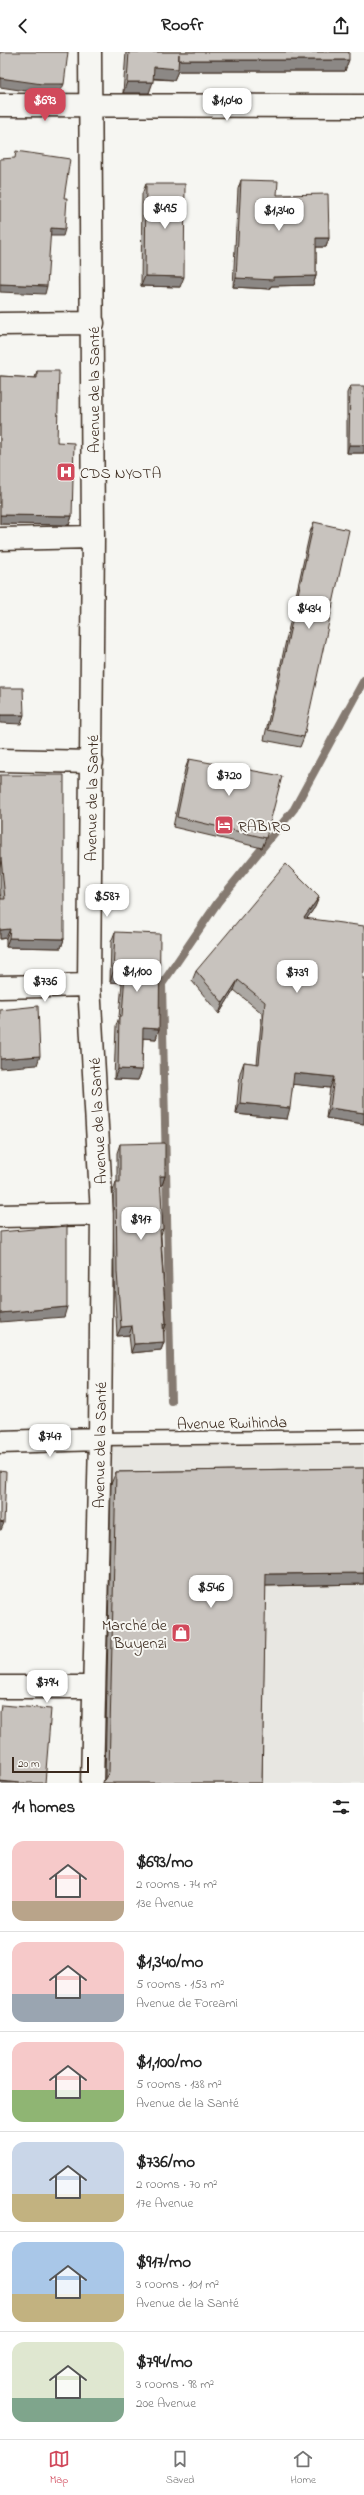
<!DOCTYPE html>
<meta charset="utf-8">
<style>
:root{--surface:#fff;--page:#f6f6f6;--text:#222;--muted:#767676;--line:#e0e0e0;--accent:#d1495b}
body{margin:0;font-family:"Indie Flower",sans-serif;background:var(--page);color:var(--text);height:100vh;display:flex;flex-direction:column;font-size:15px;white-space:nowrap}
*{box-sizing:border-box;margin:0}
p{font-size:13px;color:var(--muted)}
.icon{flex:none;width:22px;height:22px;fill:none;stroke:currentColor;stroke-width:2;stroke-linecap:round;stroke-linejoin:round}
.map{position:relative;height:1731px;overflow:hidden}
.details{display:flex;flex-direction:column;background:var(--surface);flex:1}
.details>*{flex:none}
.scale{position:absolute;left:12px;bottom:10px;width:77px;box-sizing:border-box;padding-left:4px;border:2px solid #3b2a1e;border-top:0;font-size:11px;line-height:14px;white-space:nowrap;color:#3b2a1e;-webkit-text-stroke:3px #f6f6f2;paint-order:stroke}
.price{position:absolute;translate:-50% -34px;padding:0 9px;border-radius:8px;background:#fff;color:#222;font-size:13px;line-height:26px;filter:drop-shadow(0 1px 2px #0008)}
.price::after{content:'';position:absolute;left:50%;top:24px;width:12px;height:9px;margin-left:-6px;background:inherit;clip-path:polygon(0 0,100% 0,50% 100%)}
.price.on{background:var(--accent);color:#fff}
ul{padding:0;list-style:none}
li{display:flex;align-items:center;gap:12px;height:100px;padding:0 12px}
li+li{border-top:1px solid var(--line)}
li span{display:grid;place-items:center;flex:none;width:112px;height:80px;border-radius:12px;color:#555}
li>.icon{margin-inline-start:auto}
span .icon{width:48px;height:48px;fill:#fffc;stroke-width:1}
li b{font-size:17px}
h2{display:flex;justify-content:space-between;align-items:center;height:48px;padding:0 12px;font-size:17px}
header{display:flex;justify-content:space-between;align-items:center;height:52px;padding:0 12px;background:var(--surface);font-size:18px;font-weight:700}
.tabs{display:flex;justify-content:space-around;align-items:center;height:56px;border-top:1px solid var(--line);background:var(--surface);font-size:11px;color:var(--muted)}
.tabs a{display:grid;justify-items:center;gap:2px}
.tabs .on{color:var(--accent)}
.map>svg:first-child{display:block}
.built{fill:#e8e7e2}
.lines{fill:none;stroke-linecap:round;stroke-linejoin:round}
.stream{stroke:#857a71;stroke-width:8}
.lane-casing{stroke:#3b2a1e;stroke-width:15}
.street-casing{stroke:#3b2a1e;stroke-width:25}
.lane{stroke:#f6f6f2;stroke-width:12}
.street{stroke:#f6f6f2;stroke-width:22}
.wall{fill:#aca8a3;stroke:#3b2a1e}
.shaded-wall{fill:#8c8885;stroke:#3b2a1e}
.building{fill:#c8c3be;stroke:#3b2a1e}
.labels{text-anchor:middle;stroke-width:4;stroke-linejoin:round;paint-order:stroke}
.street-label{font-size:16px;fill:#3b2a1e;stroke:#f6f6f2}
.poi-label{font-size:16px;fill:#3b2a1e;stroke:#f6f6f2;text-anchor:start}
</style>
<header><svg class="icon" aria-label="back" viewBox="0 0 24 24"><path d="M15 5l-7 7 7 7"/></svg>Roofr<svg class="icon" aria-label="share" viewBox="0 0 24 24"><path d="M12 15V3M7 8l5-5 5 5M5 13v7h14v-7"/></svg></header>
<div class="map">
<svg width="364" height="1731" viewBox="0 0 364 1731">
<rect width="100%" height="100%" fill="#f6f6f2"/>
<filter id="ink" filterUnits="userSpaceOnUse"><feTurbulence type="fractalNoise" baseFrequency=".025" numOctaves="2"/><feDisplacementMap in="SourceGraphic" scale="8" xChannelSelector="R" yChannelSelector="G"/><feConvolveMatrix kernelMatrix="1 2 1 2 8 2 1 2 1" color-interpolation-filters="sRGB"/></filter>
<g filter="url(#ink)">
<!-- built -->
<path class="built" d="M364,1384V1731H85L92,1388Z"/>
<g class="lines">
<!-- stream -->
<path class="stream" d="M171,1349L162,932L218,850L294,757L364,628"/>
<!-- lane casing -->
<g class="lane-casing">
<path id="lane" d="M100,1387L364,1384"/>
</g>
<!-- street casing -->
<g class="street-casing">
<path id="street" d="M90,0L93,485L89,933L102,1162L100,1387L92,1731
M0,53L364,54
M0,272L93,271
M0,487L93,485
M0,708L92,710
M0,935L89,933
M0,1164L102,1162
M0,1390L100,1387
M0,1635H94"/>
</g>
<!-- lane -->
<use href="#lane" class="lane"/>
<!-- street -->
<use href="#street" class="street"/>
</g>
<!-- wall -->
<path class="wall" d="M126,0H349L345,19H178L174,28L153,27L149,41H123Z
M241,128L277,143L329,186L326,195H316V224L313,233L271,234L270,237L233,235L238,137Z
M146,132L180,235L141,234L142,142Z
M37,319L57,390L72,464L69,473L0,472V324L35,326Z
M350,334L364,401H347V341Z
M314,470L304,685L300,695L264,688L310,480Z
M189,707L266,786L262,796L173,775L185,717Z
M0,723L64,887L61,896L6,895V886L0,887V847H1L0,839Z
M319,845L315,855L307,866L363,927L364,1072L326,1066L330,1036L293,1032L287,1067L236,1062L240,1021L244,1010L257,1012L262,961L234,938L219,962L192,929L196,919Z
M115,880L159,977L156,987L143,986L142,1018L138,1028L114,1027L116,974L119,965L122,931L110,930L111,890Z
M120,1092L165,1124L162,1133H160L163,1177L161,1183L166,1272L164,1280V1290L161,1298L131,1301L129,1283L117,1284L114,1228L113,1139L116,1130H117V1101Z
M364,1416V1532L265,1534L262,1731H103L105,1727L111,1432L116,1420Z"/>
<!-- shaded-wall -->
<path class="shaded-wall" d="M179,8H349L345,19H178L174,28L150,26L154,15Z
M0,26L64,32L60,41H39L0,35Z
M127,30H153L149,41H123Z
M51,176L65,177L63,184H48Z
M316,186H329L326,195H313Z
M145,224L184,225L180,235L141,234Z
M316,224L313,233L271,234L270,237L233,235L236,226Z
M0,232L47,234L45,242L0,240Z
M349,393H364V401H347Z
M0,463L72,464L69,473L0,472Z
M0,663H24L21,672L0,671Z
M319,845L315,855L300,876L304,866Z
M10,877L6,886L0,887V878Z
M9,886L64,887L61,896L6,895Z
M113,920L125,921L122,931L110,930Z
M238,928L234,938L219,962L223,951Z
M143,976L159,977L156,987L140,986Z
M40,1004L37,1013L0,1016V1007Z
M118,1017L142,1018L138,1028L114,1027Z
M294,1021L334,1025L330,1036L290,1032Z
M240,1051L290,1056L287,1067L236,1062Z
M330,1056L364,1061V1072L326,1066Z
M160,1124H165L162,1133H156Z
M67,1255L64,1265L0,1270V1261Z
M163,1272H166L163,1281Z
M132,1274L129,1283L117,1284L121,1275Z
M164,1290L161,1298L131,1301L134,1292Z
M0,1470L4,1471L1,1478H0Z
M364,1521V1532L262,1534L266,1522Z
M0,1729L19,1731H0Z"/>
<!-- building -->
<path class="building" d="M0,0H68L64,32H42L0,26Z
M129,0H349V8H179V2L178,17L154,15L153,30H127Z
M16,99L70,107L64,146H67L65,177L51,176L47,234L0,232V107L15,106Z
M241,128L278,129L277,143L328,142L329,186H316V224L273,225V228L236,226Z
M146,132H185L184,225L145,224Z
M37,319H59L57,390L74,391L72,464L0,463V324L37,326Z
M350,334H364V393H349Z
M314,470L349,478L304,685L268,678Z
M0,636H23L24,663H0Z
M189,707L282,724L266,786L177,765Z
M0,723H64V887L9,886L10,877L0,878V847H5L1,806H0Z
M286,812L319,845L304,866L364,874V918L363,927H364V1061L330,1056L334,1025L294,1021L290,1056L240,1051L244,1010L259,1012L265,950L238,928L223,951L196,919Z
M115,880L160,882L159,977L143,976L142,1018L118,1017L119,964H122L125,921L113,920Z
M38,954L40,1004L0,1007V958Z
M165,1091V1124H160L163,1177L160,1178L166,1272H163L164,1290L134,1292L132,1274L121,1275L117,1220L116,1130H120V1092Z
M67,1174V1255L0,1261V1180Z
M364,1416V1521L266,1522L262,1731H103V1730L109,1720L116,1420Z
M0,1419L6,1420L4,1471L0,1470Z
M1,1653L51,1657L45,1731H19L0,1729V1660Z"/>
</g>
<!-- icons -->
<defs>
<g id="hospital-square" transform="scale(1)"><rect x="-9" y="-9" width="18" height="18" rx="4" fill="#d1495b" stroke="#f6f6f2"/><path d="M-5-5h3v3.5h4V-5h3V5h-3V1.5h-4V5h-3Z" fill="#fff"/></g>
<g id="hotel-square" transform="scale(1)"><rect x="-9" y="-9" width="18" height="18" rx="4" fill="#d1495b" stroke="#f6f6f2"/><path d="M-6-4.5h1.5V1H6V5H4.5V3h-9V5H-6ZM-4 0a1.8 1.8 0 1 1 3.6 0ZM.5 0V-2.5h3Q6-2.5 6 0Z" fill="#fff"/></g>
<g id="shop-square" transform="scale(1)"><rect x="-9" y="-9" width="18" height="18" rx="4" fill="#d1495b" stroke="#f6f6f2"/><path d="M-5-2.5h2.3a2.7 3.5 0 0 1 5.4 0H5L5.5 6h-11ZM-1.5-2.5h3a1.5 2.3 0 0 0-3 0Z" fill="#fff"/></g>
</defs>
<g fill-rule="evenodd">
<use href="#hospital-square" x="66" y="420"/>
<use href="#hotel-square" x="224" y="773"/>
<use href="#shop-square" x="181" y="1581"/>
</g>
<g class="labels">
<!-- street labels -->
<g class="street-label">
<text transform="translate(93 338) rotate(-90)" y="6">Avenue de la Santé</text>
<text transform="translate(91 746) rotate(-89)" y="6">Avenue de la Santé</text>
<text transform="translate(97 1069) rotate(-93)" y="6">Avenue de la Santé</text>
<text transform="translate(232 1370) rotate(-1)" y="6">Avenue Rwihinda</text>
<text transform="translate(99 1393) rotate(-89)" y="6">Avenue de la Santé</text>
</g>
<!-- poi labels -->
<g class="poi-label">
<text x="80" y="426">CDS NYOTA</text>
<text x="238" y="779">RABIRO</text>
<text x="167" y="1578" text-anchor="end">Marché de<tspan x="167" dy="18">Buyenzi</tspan></text>
</g>
</g>
</svg>
<div class="scale">20 m</div>
<b class="price on" style="left:45px;top:70px">$693</b>
<b class="price" style="left:227px;top:70px">$1,040</b>
<b class="price" style="left:165px;top:178px">$495</b>
<b class="price" style="left:279px;top:180px">$1,340</b>
<b class="price" style="left:309px;top:578px">$434</b>
<b class="price" style="left:229px;top:745px">$720</b>
<b class="price" style="left:107px;top:866px">$587</b>
<b class="price" style="left:137px;top:941px">$1,100</b>
<b class="price" style="left:297px;top:942px">$739</b>
<b class="price" style="left:45px;top:951px">$736</b>
<b class="price" style="left:141px;top:1189px">$917</b>
<b class="price" style="left:50px;top:1406px">$747</b>
<b class="price" style="left:211px;top:1557px">$546</b>
<b class="price" style="left:47px;top:1652px">$794</b>
</div>
<section class="details">
<h2>14 homes<svg class="icon" aria-label="filters" viewBox="0 0 24 24"><path d="M4 7h16M4 17h16"/><circle cx="9" cy="7" r="2"/><circle cx="15" cy="17" r="2"/></svg></h2>
<ul>
<li><span style="background:linear-gradient(#f6c9c9 75%,#b9a48a 0)"><svg class="icon" aria-label="home" viewBox="0 0 24 24"><path d="M3 11l9-7 9 7M6 9v11h12V9"/></svg></span><div><b>$693/mo</b><p>2 rooms · 74 m²</p><p>13e Avenue</p></div></li>
<li><span style="background:linear-gradient(#f6c9c9 65%,#9aa5b1 0)"><svg class="icon" aria-label="home" viewBox="0 0 24 24"><path d="M3 11l9-7 9 7M6 9v11h12V9"/></svg></span><div><b>$1,340/mo</b><p>5 rooms · 153 m²</p><p>Avenue de Foreami</p></div></li>
<li><span style="background:linear-gradient(#f6c9c9 60%,#8fb573 0)"><svg class="icon" aria-label="home" viewBox="0 0 24 24"><path d="M3 11l9-7 9 7M6 9v11h12V9"/></svg></span><div><b>$1,100/mo</b><p>5 rooms · 138 m²</p><p>Avenue de la Santé</p></div></li>
<li><span style="background:linear-gradient(#c9d6e8 65%,#c2b280 0)"><svg class="icon" aria-label="home" viewBox="0 0 24 24"><path d="M3 11l9-7 9 7M6 9v11h12V9"/></svg></span><div><b>$736/mo</b><p>2 rooms · 70 m²</p><p>17e Avenue</p></div></li>
<li><span style="background:linear-gradient(#a9c7e8 65%,#c2b280 0)"><svg class="icon" aria-label="home" viewBox="0 0 24 24"><path d="M3 11l9-7 9 7M6 9v11h12V9"/></svg></span><div><b>$917/mo</b><p>3 rooms · 101 m²</p><p>Avenue de la Santé</p></div></li>
<li><span style="background:linear-gradient(#dfe7d0 70%,#7fa58c 0)"><svg class="icon" aria-label="home" viewBox="0 0 24 24"><path d="M3 11l9-7 9 7M6 9v11h12V9"/></svg></span><div><b>$794/mo</b><p>3 rooms · 98 m²</p><p>20e Avenue</p></div></li>
</ul>
</section>
<nav class="tabs">
<a class="on"><svg class="icon" aria-label="map" viewBox="0 0 24 24"><path d="M3 6l6-2 6 2 6-2v14l-6 2-6-2-6 2zM9 4v14M15 6v14"/></svg>Map</a>
<a><svg class="icon" aria-label="saved" viewBox="0 0 24 24"><path d="M7 4h10v16l-5-4-5 4z"/></svg>Saved</a>
<a><svg class="icon" aria-label="home" viewBox="0 0 24 24"><path d="M3 11l9-7 9 7M6 9v11h12V9"/></svg>Home</a>
</nav>
